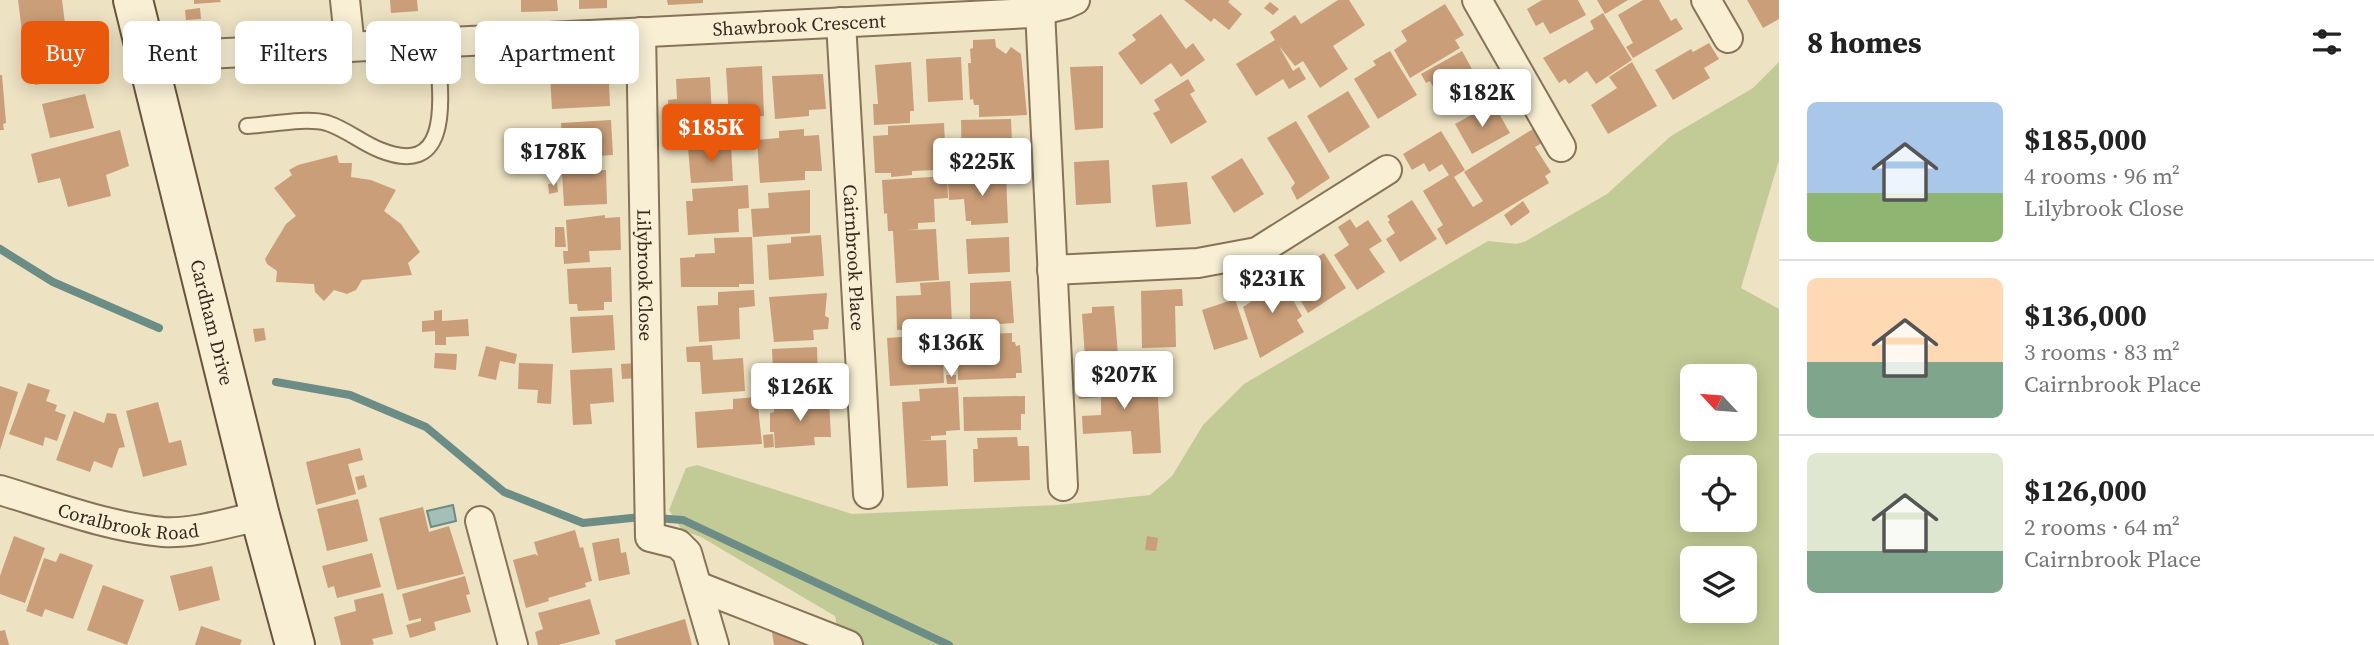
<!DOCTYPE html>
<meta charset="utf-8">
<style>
:root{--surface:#fff;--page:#f6f6f6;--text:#222;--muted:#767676;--line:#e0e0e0;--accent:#ea580c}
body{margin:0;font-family:"Source Serif 4",serif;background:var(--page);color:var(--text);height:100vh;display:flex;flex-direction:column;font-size:26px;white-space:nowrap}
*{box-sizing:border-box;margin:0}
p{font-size:23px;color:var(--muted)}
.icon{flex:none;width:38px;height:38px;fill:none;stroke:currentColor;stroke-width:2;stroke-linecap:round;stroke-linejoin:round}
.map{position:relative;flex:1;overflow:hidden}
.drawer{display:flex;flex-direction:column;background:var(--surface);width:595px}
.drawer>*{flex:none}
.hud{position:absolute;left:21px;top:21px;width:665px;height:63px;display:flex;gap:14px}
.needle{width:46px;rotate:296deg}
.controls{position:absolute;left:1680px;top:364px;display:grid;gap:14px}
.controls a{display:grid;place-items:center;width:77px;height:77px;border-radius:10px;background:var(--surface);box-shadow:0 4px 18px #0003;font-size:35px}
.price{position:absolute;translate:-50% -60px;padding:0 16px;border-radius:7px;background:#fff;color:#222;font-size:23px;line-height:46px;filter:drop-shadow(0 2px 4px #0008)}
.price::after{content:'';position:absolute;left:50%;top:42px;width:21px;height:16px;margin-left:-10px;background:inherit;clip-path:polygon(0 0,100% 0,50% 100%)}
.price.selected{background:var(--accent);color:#fff}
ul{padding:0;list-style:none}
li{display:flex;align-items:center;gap:21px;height:175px;padding:0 28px}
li+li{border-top:2px solid var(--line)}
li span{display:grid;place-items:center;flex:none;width:196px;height:140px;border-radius:10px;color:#555}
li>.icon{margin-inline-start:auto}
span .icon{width:84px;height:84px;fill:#fffc;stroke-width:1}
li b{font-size:30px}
h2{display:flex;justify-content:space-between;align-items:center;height:84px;padding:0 28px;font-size:30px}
.pill{padding:0 24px;border-radius:10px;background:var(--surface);box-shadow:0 4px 18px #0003;font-size:24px;line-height:63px}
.pill.selected{background:var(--accent);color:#fff}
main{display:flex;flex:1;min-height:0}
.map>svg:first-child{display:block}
.green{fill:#c2cb96;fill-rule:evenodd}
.water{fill:#a4bfb8;stroke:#6b8d86;stroke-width:2}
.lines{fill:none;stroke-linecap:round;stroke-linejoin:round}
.stream{stroke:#6b8d86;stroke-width:8}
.building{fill:#ca9e78}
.lane-casing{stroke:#867359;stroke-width:18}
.street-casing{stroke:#867359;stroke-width:32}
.secondary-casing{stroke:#68543d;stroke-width:42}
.lane{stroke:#f8efd5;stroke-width:14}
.street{stroke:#f8efd5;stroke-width:28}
.secondary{stroke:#f8efd5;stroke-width:38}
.labels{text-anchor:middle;stroke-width:5;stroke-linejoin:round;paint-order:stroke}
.street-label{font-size:19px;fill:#362a1d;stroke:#f5ecd1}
</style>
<main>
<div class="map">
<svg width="1779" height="645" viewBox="0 0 1779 645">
<rect width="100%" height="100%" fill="#ede2c2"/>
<!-- green -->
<path class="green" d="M1779,62V160L1741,288L1779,309V645H841L835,616L701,537L682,530L669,510L686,468L697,465L852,514L1058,505L1150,495L1172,476L1203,425L1244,384L1488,241L1517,244L1526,241L1607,194L1671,136L1753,88ZM1692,376H1745V429H1692ZM1692,467H1745V520H1692ZM1692,558H1745V611H1692Z"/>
<!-- water -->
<path class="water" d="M453,505L456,521L431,527L427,511Z"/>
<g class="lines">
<!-- stream -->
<path class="stream" d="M0,249L53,282L159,328
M276,382L350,395L426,427L504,492L583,523L641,517L683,520L949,645"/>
</g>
<!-- building -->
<path class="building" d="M18,0H62L65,24L45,26L47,36L23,39Z
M194,0H220L221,2L194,4Z
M390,0H417L418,11L391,13Z
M521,0H557L558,11L521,12Z
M579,0H607V8L579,9Z
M667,0H703V3L668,5Z
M1184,0H1230L1228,2L1242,14L1229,30L1214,18L1211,22Z
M1338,0H1349L1365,25L1333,46L1348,69L1320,88L1303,61L1295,66L1279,46L1293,71L1299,67L1306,79L1289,89L1283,79L1256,96L1236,64L1275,40L1270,32L1295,15L1301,24Z
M1542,0H1578L1586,15L1550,34L1543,22L1536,26L1527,9Z
M1597,0H1628L1605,14Z
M1643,0H1659L1671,21L1676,18L1683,29L1633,58L1626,47L1633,43L1618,15Z
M1747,0H1779V19L1763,28Z
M1270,2L1279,9L1273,15L1264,8Z
M1445,4L1464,35L1455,40L1460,48L1410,78L1394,50L1407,41L1401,31Z
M200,8L201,19L186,20L185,10Z
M1603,13L1632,60L1596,84L1587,71L1569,84L1565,79L1559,83L1543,58L1594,29L1590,21Z
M1161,14L1186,49L1193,43L1205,60L1181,77L1171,63L1141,85L1118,53L1136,40L1132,35Z
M995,39L996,47L1006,54L1011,47L1021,54L1027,115L979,117V105H974L973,99L970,100L968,63H971L970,49L973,48V40Z
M70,43L71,46L90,43L93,62L76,66L78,77L35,85L28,51Z
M1709,43L1719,59L1704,68L1710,78L1673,100L1655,70L1691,49L1693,52Z
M1390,51L1417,95L1378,119L1354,79L1376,65L1373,61Z
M1462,51L1483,89L1446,110L1430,81L1426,83L1421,74Z
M961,57L963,100L928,102L926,59Z
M608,62L610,106L552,109L550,76L590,74V63Z
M911,62L914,111H910V123L874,125L873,104H878L875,65Z
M1632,62L1657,106L1608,134L1591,105L1617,88L1609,77Z
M762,66L764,116L729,118L726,68Z
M1103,66V128L1075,130L1070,67Z
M823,74L826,109L809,110V116L775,119L772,76Z
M0,75H2L6,123L3,124L4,130H0Z
M710,77L712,117L669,119L668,100L677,99L676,79Z
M1188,79L1195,91L1190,94L1207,122L1171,144L1153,113L1160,110L1154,100Z
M1348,91L1370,127L1329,153L1307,116Z
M85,94L94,128L50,138L42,104Z
M1493,103L1510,133L1472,154L1455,124Z
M1011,119L1013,165L962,167L961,120Z
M611,120L613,155L563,158L561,123Z
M1296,121L1330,178L1297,200L1291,188L1295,183L1267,138Z
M944,123L946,164H936V170L912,171V175L891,177V173H875L873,136L888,135V126Z
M804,129V136L819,135L822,171H805V180L760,183L757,140L779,138V131Z
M1533,129L1542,143L1535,147L1551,172L1545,176L1549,183L1446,245L1437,229L1443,225L1423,191L1449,175L1442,164L1429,172L1424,163L1412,170L1403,154L1441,131L1465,170L1454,177L1473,207L1483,201L1464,172Z
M120,130L129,166L106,175L111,196L68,207L60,178L38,183L31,154Z
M731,145L733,181L691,183L688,148Z
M337,155L339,163H352L351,177L371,180L396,190L384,211L401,224L420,252L408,263L412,275L362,280L356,290L347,294L334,290L324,301L315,292L314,284L276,282L277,271L267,264L265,259L286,224L296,216L274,188L292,175L289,170L298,165Z
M1242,158L1264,194L1234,213L1211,177Z
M1109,160L1111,203L1076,205L1074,162Z
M606,170L607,204L564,206L562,172Z
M1006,175L1008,223L971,225V221H966L964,199L949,200L948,178Z
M947,176L948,198L934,199L935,222L918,223V229L907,230L936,229L939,280L896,283L893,231H888L887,213L884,214L882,180Z
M1187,182L1191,224L1156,227L1152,185Z
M557,183L558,192L549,194L548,184Z
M748,185L749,208L738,209L739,232L688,235L686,201H693L692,189Z
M810,190V233L753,237L751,209L769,208L768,193Z
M1412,200L1437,239L1400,262L1386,239L1395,233L1388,222L1390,220L1387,216Z
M1523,201L1530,212L1511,226L1504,215Z
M605,215V218L620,217L621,250L589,251L590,262L564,264L563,251H568L566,220Z
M1350,219L1356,228L1368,220L1382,241L1369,249L1385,272L1357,290L1334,255L1349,245L1338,227Z
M555,227H564L566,247H555Z
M821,235L824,276L769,280L767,245L791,243V237Z
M752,237L754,284H739V287H681L680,258L695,257V254L715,253L714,238Z
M1009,237L1010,272L968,274L966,239Z
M1324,253L1346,288L1308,313L1295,291L1304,285L1296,271Z
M611,267L612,302H604V310L578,311L577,304H569L567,269Z
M1273,275L1277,281L1285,277L1291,286L1287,289L1302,316L1297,320L1304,332L1260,358L1243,307L1252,301L1247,293Z
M950,281L952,324L941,325V328L897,330L896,296L921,295L920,283Z
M1011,281L1014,323L970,326V283Z
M1182,289L1183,306H1175L1176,347L1142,348L1141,291Z
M754,290L755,306L739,308L740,339L699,342L697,306L718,305V292Z
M827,293L825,316L829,318L828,329L813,330L814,340L774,342L769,297Z
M1235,299L1248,339L1214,350L1202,310Z
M1114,306L1118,355L1085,357L1082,314L1092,313V307Z
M442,310V321L468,319L469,336L446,337V345H435V331L422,332V321L434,320V311Z
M613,315L615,350L572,353L570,317Z
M264,328L266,340L255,342L253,329Z
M955,333L957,362H943L944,383L890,386L887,338Z
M1012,333V342H1015L1016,346L1020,345L1022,373H1016V378L958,380L957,335Z
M712,345L713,360L743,358L745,391L702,394L700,362H687L686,347Z
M486,346L517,354L515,364L500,361L496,380L478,376Z
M817,347L818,383H814L815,392L774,394L772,349Z
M435,353L457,354L456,370L434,368Z
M519,363L553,364L551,404L537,403L538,390L518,389Z
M639,363V378L622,379L621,364Z
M612,368L614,402L590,404L592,424L573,425L570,370Z
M1098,373L1099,385L1157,381L1161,453L1133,454L1131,431L1083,434L1082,416L1101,415V397L1079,399L1078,374Z
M760,375H772V392L760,393Z
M946,375H956V384H947Z
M28,383L50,390L46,401L57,405L55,411L66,415L57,441L45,437L43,446L9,434Z
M0,386L18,392L0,450Z
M958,387L960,430L946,431V435L931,436V440L917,441L946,440L948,486L907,488L902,402L920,401L919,389Z
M1025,396V414H1021V430L964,431L963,397Z
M757,397L762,444L697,448L695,412L733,409V399Z
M829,400L831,437H814L815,445L775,448L774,432H770V413L774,412V404Z
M158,402L169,443L181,440L187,465L143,477L126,411Z
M74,411L104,423L107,413L116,414L125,447L119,448L112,468L94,461L90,472L56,460Z
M773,434L774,447L764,448L763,435Z
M1017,437L1018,446H1029L1030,480L974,482L973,449H978L977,438Z
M360,448L363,460L348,464L356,494L316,505L306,462Z
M364,475L367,487L358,490L355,477Z
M358,499L368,541L327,551L317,509Z
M423,507L429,532L449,526L464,574L397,590L379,518Z
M575,530L580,548L583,547L592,581L585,583L586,587L548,598L549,601L526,608L513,560L535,554L538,556L534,542Z
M14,536L45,548L25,603L0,594V576Z
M1147,536L1158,538L1156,551L1145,550Z
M619,538L621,553L626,552L630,574L599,581L592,543Z
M60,553L93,565L73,619L45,609L42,617L26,611L44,558L56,562Z
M372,553L381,587L337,598L334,586L328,588L322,566Z
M212,566L220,600L179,611L170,576Z
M465,576L470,594L466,595L471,612L434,622L436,630L410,638L406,625L421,621V618L409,621L402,594Z
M103,585L144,600L127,645L87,630Z
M383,593L393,634L372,639L374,644L370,645H341L334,617L356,611L354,600Z
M590,599L600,634L558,645H538L535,632L543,629L538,613Z
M685,619L692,645H616L615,640Z
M201,626L242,640L240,645H195Z
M5,630L9,645H0V631Z
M772,632L804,635L806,645H774Z"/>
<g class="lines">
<!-- lane casing -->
<g class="lane-casing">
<path id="lane" d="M247,126C269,125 306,117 327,123C346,129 362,143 380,150C457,181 439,87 437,42"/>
</g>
<!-- street casing -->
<g class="street-casing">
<g id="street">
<path d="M345,0L350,47"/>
<path d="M1477,0L1561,147"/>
<path d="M1706,0L1728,38"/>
<path d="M1040,10L1063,486"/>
<path id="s1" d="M841,22L868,494"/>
<path id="s2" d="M641,32L650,537L678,544L687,553L714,645"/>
<path id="s3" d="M146,57L1031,13L1066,4L1075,0"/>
<path d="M1052,270L1198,263L1257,252L1387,170"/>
<path id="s4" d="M0,490C53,506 108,527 163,532C195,534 229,522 260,516"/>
<path d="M480,521L513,645"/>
<path d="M697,586L848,645"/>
</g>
</g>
<!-- secondary casing -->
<g class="secondary-casing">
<g id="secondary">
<path id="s5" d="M133,0L260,516L295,645"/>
</g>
</g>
<!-- lane -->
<use href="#lane" class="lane"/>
<!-- street -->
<use href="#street" class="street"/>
<!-- secondary -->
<use href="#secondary" class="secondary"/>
</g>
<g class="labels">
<!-- street labels -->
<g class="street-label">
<text dy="7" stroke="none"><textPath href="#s3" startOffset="654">Shawbrook Crescent</textPath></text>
<text dy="7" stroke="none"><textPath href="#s1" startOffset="236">Cairnbrook Place</textPath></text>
<text dy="7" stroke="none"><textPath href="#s2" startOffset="243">Lilybrook Close</textPath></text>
<text dy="7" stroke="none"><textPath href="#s5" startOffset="332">Cardham Drive</textPath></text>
<text dy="7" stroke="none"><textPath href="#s4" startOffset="133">Coralbrook Road</textPath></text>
</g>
</g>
</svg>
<div class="controls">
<a><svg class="needle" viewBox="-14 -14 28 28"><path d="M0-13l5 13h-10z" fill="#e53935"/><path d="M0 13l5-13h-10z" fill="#767676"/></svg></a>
<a><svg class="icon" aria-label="locate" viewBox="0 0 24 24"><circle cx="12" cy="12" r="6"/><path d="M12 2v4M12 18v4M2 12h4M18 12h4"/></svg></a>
<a><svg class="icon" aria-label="layers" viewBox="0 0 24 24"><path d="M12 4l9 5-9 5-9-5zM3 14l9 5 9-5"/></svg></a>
</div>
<b class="price" style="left:1482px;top:129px">$182K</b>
<b class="price selected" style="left:711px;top:164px">$185K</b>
<b class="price" style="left:553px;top:188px">$178K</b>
<b class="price" style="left:982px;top:198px">$225K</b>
<b class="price" style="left:1272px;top:315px">$231K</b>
<b class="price" style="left:951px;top:379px">$136K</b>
<b class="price" style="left:1124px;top:411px">$207K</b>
<b class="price" style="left:800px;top:423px">$126K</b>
<div class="hud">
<a class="pill selected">Buy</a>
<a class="pill">Rent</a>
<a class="pill">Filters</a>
<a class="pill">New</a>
<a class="pill">Apartment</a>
</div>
</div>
<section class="drawer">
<h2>8 homes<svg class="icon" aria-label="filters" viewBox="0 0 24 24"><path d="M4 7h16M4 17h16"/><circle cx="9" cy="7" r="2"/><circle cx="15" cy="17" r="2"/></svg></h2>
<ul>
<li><span style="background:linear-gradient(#a9c7e8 65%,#8fb573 0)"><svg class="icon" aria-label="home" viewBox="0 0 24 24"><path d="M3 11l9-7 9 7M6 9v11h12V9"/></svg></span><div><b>$185,000</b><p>4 rooms · 96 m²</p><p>Lilybrook Close</p></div></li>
<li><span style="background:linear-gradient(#ffd9b3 60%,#7fa58c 0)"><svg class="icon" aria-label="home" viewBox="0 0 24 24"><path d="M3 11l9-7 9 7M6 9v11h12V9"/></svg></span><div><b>$136,000</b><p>3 rooms · 83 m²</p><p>Cairnbrook Place</p></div></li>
<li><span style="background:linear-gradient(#dfe7d0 70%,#7fa58c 0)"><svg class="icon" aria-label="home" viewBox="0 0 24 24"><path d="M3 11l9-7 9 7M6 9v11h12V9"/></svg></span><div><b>$126,000</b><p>2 rooms · 64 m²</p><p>Cairnbrook Place</p></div></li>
</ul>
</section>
</main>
